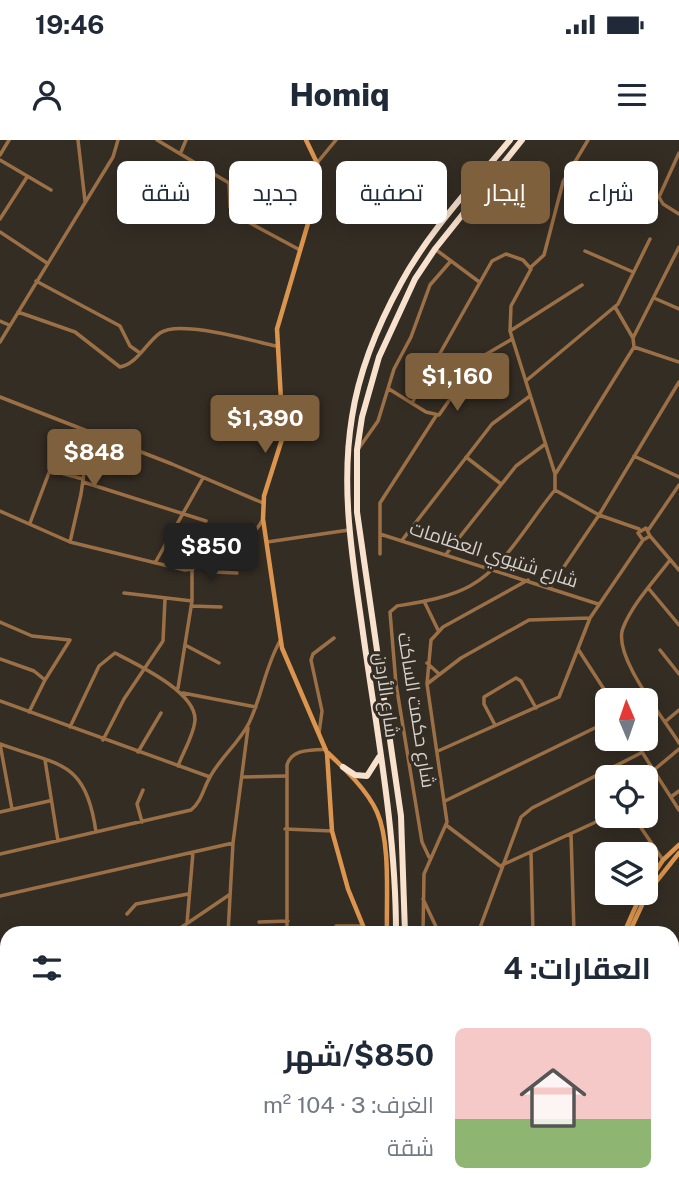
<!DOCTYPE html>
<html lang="ar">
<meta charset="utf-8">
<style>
:root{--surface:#fff;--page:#f2f2f3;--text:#1f2937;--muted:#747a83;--accent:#7e613c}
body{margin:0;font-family:"Public Sans",Cairo,sans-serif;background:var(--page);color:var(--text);direction:rtl;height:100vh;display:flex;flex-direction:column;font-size:26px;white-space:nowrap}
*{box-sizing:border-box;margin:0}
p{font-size:23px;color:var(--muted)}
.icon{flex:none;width:38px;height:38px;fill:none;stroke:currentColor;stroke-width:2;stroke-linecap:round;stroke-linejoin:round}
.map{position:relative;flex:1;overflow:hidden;direction:ltr}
.panel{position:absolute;left:0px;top:786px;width:679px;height:275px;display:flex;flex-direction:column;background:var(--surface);border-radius:21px 21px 0 0;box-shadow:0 4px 18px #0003;direction:rtl}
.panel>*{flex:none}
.top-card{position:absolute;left:21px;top:21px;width:637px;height:63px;direction:rtl;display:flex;gap:14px}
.needle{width:46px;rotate:358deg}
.controls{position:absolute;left:595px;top:548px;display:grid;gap:14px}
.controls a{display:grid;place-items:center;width:63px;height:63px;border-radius:10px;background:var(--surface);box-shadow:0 4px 18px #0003;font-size:35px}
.price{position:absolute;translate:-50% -60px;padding:0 16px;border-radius:7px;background:var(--accent);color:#fff;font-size:23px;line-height:46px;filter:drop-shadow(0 2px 4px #0008)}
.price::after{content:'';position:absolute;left:50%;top:42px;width:21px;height:16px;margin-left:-10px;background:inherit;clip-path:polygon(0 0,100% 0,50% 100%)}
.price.active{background:#222;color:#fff}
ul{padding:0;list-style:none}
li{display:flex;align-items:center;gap:21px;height:175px;padding:0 28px}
li span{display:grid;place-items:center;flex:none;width:196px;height:140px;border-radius:10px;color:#555}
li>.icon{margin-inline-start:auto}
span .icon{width:84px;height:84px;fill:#fffc;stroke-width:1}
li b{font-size:30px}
h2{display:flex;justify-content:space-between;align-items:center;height:84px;padding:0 28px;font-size:30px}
.pill{padding:0 24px;border-radius:10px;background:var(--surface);box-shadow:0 4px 18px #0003;font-size:24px;line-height:63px}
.pill.active{background:var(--accent);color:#fff}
.status{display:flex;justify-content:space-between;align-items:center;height:49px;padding:0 35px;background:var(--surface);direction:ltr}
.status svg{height:19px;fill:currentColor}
header{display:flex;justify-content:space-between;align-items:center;height:91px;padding:0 28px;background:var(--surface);font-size:32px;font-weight:800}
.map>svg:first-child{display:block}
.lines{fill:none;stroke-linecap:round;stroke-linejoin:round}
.street{stroke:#9c7046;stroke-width:3.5}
.secondary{stroke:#db954e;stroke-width:4.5}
.highway{stroke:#f8e2ce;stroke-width:6}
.labels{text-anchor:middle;stroke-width:6;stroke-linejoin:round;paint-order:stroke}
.street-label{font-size:19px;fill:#d5d0cb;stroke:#342d24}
</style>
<div class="status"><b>19:46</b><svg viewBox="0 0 49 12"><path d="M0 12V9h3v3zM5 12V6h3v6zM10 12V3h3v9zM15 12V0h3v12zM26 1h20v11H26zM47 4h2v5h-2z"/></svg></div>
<header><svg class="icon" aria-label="menu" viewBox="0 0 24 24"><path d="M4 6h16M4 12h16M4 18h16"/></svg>Homiq<svg class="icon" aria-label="person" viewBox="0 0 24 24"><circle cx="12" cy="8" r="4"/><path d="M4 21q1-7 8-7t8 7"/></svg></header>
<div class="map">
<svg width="679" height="1060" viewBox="0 0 679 1060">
<rect width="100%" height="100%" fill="#342d24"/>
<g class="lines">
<!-- street -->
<path class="street" d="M78,0L85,61
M157,0L229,43L230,67L237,76L300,110
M181,12L186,0
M679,13L659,57L663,64L679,74
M0,15L9,0
M0,20L51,50
M317,23L336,0
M230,43L246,57L240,78
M0,79L27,37
M0,92L47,123
M435,109L478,141
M585,111L633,132
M531,127L544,115L563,42L588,0
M36,141L120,186L130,206L140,213
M654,158L679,169
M615,167L633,198
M18,172L75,192L120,227C137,224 146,203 160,193C179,179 252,201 276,206
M0,181L9,185
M510,191L582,145
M0,202L113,17L118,0
M634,207L679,222
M527,240L618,164L650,99
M389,249L426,272L439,275L478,219L512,199
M0,257L172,324L263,363
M412,263L492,121L506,114L523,120L531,129L511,166L510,191L555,334V350
M225,274L283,290
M359,308L378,281L394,229L411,197L430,145L450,122
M634,316L679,337
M466,317L501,344
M556,333L634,207L633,198L679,107
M83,342L206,381
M555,350L599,375L639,389
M0,371L70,402L185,430L192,429C216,415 250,406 263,379
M30,383L50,330L83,339
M649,389L679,345
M380,394L598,464
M650,396L679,430
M168,397L188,404
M403,399L492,284L530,256
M70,402L81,354L90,291
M267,402L349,390
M447,413L516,326L544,305
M380,414V363L436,276
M213,417L216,432L237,433
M670,420C655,440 633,463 623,488C612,516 664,578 679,603
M155,423L203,338
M551,446L599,375L679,242
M649,449L679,485
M124,453L192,461
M424,461L438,490
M191,466L221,467
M0,482L32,496L70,500L45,540L29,572
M187,506L219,523
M578,509L611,560
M660,510L679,534
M0,519L34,531L45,540
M427,523L438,533
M427,544L461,518L529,480L590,478
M178,548L192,461V429
M183,553L256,567
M0,561L210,637
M666,581L679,570
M495,585L484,564V557L516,538L521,541L536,568
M70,587L99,526L115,513C138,525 196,552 195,580C194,595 183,612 178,626
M319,593L322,571L311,520L313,514L334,498
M633,598L679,670
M103,600L124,559L163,501L165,459
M0,604C60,626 86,620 96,692
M0,604L12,669
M438,611L559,557L590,478L643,400L650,396L646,388L638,393L643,400
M138,612L161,573
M45,620L58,701
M654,630L679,609
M243,637L285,636
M671,657L679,651
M445,661L607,582
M0,672L49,661
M633,676L663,720
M142,682L137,664L143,650
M446,685L500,726
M285,689L332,691
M571,694L574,793
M531,713L533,793
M0,714L191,670C202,661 203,649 210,637C220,618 239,603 249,583C262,556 265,527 280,501
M429,717L422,702L396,544L390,472L397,466C421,462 448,458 470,446C506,426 529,381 555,350
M500,726L609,676
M0,756L233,703
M423,759L439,793
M127,774L136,764L188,754
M259,782L288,781
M187,783L193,712
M336,786H363
M173,793L229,755
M228,793L233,703L248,588
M287,793V625C292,608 311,611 326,609
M423,793L424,734L447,682L427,544L431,500L443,487L528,440
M478,793L521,677L532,668L641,613
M672,806L679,803
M679,855V866
M0,870L7,872
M672,886L679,878
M672,927L679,915
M226,1054L231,1060
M298,1054L301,1060
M340,1054L342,1060
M610,1054L656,1060
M264,1060L268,1054
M545,1060L546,1054
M580,1060V1054"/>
<!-- secondary -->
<path class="secondary" d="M306,0L317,23L319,46L277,189L283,296L264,356L263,379L282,508L327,613L332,691L348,749L366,793
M328,613C346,630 367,650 377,672C391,704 386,758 387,793
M646,746L663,720L679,705
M431,793H438
M624,793L642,752
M629,793L648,752L679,713
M672,996L679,1003
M672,1003L679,1010"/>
<!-- highway -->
<path class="highway" d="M343,627L355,635L367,636L379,617
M396,793C396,692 377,593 363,493C353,421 340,350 352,277C359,231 379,183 401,143C429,91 473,45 510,0
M405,793L401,676L357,372V310L362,277L379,217L415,139L435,109L522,0
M420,1054L422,1060
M430,1054L431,1060
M439,1054L441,1060
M451,1054V1060"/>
</g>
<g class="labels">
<!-- street labels -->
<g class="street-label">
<text transform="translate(494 414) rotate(18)" y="7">شارع شتيوي العظامات</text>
<text transform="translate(387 555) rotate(82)" y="7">شارع الأردن</text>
<text transform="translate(417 570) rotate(81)" y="7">شارع حكمت الساكت</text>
</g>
</g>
</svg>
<div class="controls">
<a><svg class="needle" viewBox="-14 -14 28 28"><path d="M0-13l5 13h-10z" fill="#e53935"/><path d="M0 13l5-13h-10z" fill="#747a83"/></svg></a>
<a><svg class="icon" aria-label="locate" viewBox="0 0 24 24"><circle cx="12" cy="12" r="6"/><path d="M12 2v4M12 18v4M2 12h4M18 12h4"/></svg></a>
<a><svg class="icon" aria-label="layers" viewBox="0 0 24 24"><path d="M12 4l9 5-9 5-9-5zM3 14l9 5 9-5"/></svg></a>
</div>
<b class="price" style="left:457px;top:273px">$1,160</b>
<b class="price" style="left:265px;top:315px">$1,390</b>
<b class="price" style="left:94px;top:349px">$848</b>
<b class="price active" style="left:211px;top:443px">$850</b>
<div class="top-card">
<a class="pill">شراء</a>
<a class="pill active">إيجار</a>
<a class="pill">تصفية</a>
<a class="pill">جديد</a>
<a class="pill">شقة</a>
</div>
<section class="panel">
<h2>العقارات: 4<svg class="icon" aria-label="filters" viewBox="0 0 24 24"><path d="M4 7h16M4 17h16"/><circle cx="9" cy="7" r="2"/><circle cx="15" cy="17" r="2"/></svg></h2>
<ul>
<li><span style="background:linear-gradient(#f6c9c9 65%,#8fb573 0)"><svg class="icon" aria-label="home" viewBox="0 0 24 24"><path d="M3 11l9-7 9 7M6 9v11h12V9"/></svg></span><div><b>$850/شهر</b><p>الغرف: 3 · 104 m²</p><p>شقة</p></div></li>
</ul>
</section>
</div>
